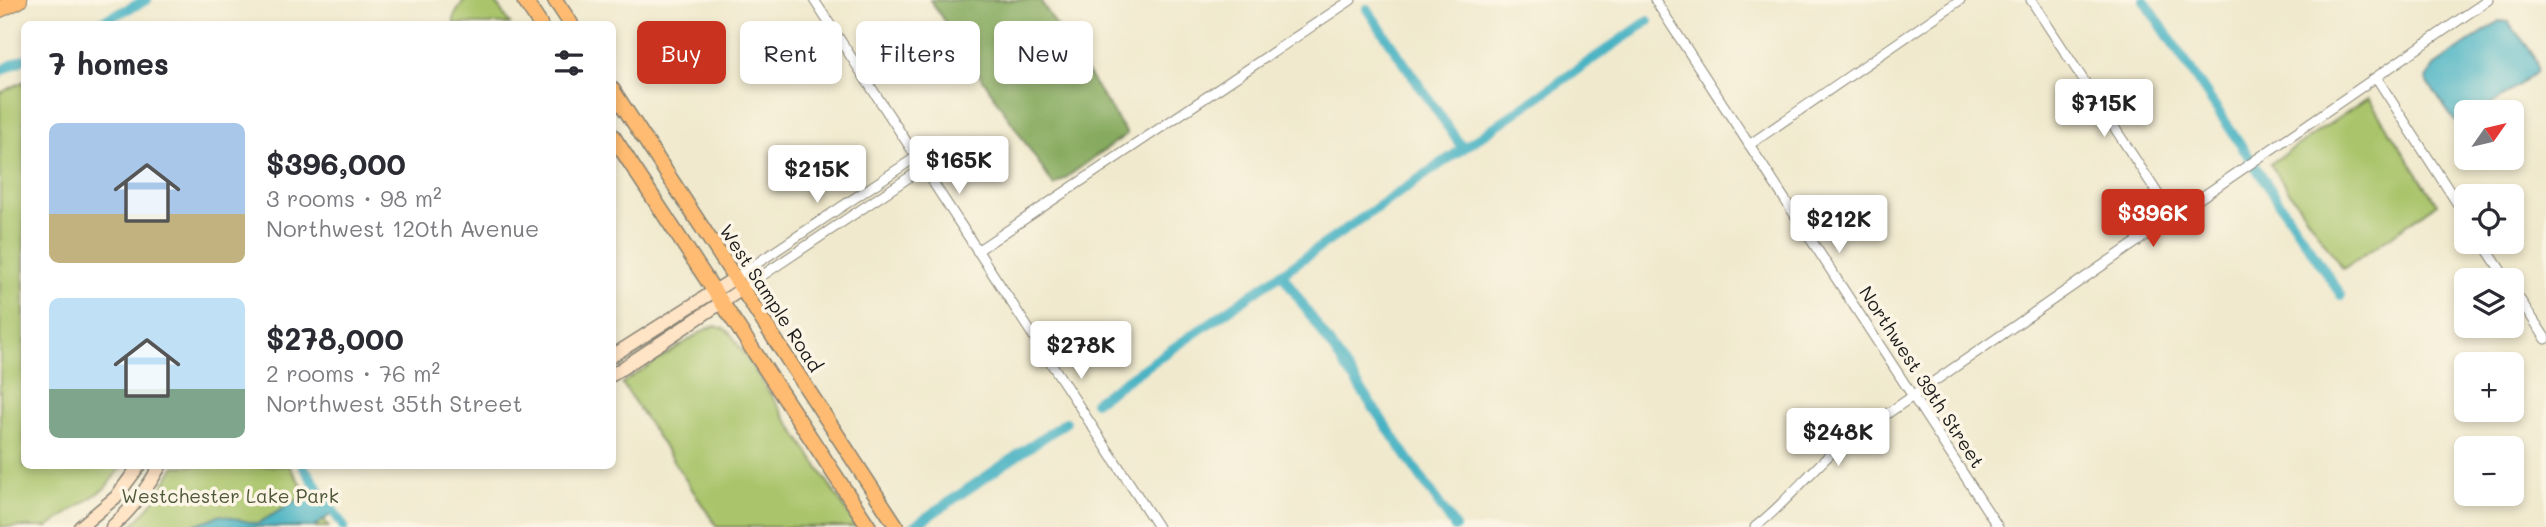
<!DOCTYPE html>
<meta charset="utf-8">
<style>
:root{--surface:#fff;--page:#f7f7f7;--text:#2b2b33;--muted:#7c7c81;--accent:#c8321e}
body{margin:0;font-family:Mali,sans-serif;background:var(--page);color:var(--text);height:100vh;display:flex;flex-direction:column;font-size:26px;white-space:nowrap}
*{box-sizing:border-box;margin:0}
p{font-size:23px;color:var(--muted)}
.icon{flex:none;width:38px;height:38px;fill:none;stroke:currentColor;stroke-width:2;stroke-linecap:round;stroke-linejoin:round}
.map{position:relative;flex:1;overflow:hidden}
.drawer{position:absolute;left:21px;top:21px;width:595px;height:448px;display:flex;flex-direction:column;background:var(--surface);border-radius:10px;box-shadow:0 4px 10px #0003}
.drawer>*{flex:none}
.guide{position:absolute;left:637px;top:21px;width:665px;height:63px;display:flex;gap:14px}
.needle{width:46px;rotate:56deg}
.tools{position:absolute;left:2454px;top:100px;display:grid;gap:14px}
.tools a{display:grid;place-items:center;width:70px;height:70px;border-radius:10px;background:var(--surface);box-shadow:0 4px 10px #0003;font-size:35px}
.price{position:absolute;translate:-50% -60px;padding:0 16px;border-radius:7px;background:#fff;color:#222;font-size:23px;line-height:46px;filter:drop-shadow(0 2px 4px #0008)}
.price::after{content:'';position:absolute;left:50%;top:42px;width:21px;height:16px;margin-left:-10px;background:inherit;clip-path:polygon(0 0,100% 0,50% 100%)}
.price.current{background:var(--accent);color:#fff}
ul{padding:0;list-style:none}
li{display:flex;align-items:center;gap:21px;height:175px;padding:0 28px}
li span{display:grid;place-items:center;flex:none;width:196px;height:140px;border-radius:10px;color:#555}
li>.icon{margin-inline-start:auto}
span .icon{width:84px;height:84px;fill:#fffc;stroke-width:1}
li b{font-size:30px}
h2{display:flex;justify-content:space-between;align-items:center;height:84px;padding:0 28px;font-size:30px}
.chip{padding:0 24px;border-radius:10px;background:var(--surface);box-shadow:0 4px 10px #0003;font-size:24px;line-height:63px}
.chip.current{background:var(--accent);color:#fff}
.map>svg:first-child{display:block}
.green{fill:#a9c46b;stroke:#627044;stroke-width:2}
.forest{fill:#86aa5f;stroke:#51633e;stroke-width:2}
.water{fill:#46b2c3;stroke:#316770;stroke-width:2}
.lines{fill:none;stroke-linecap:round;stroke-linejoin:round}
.canal{stroke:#46b2c3;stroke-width:10}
.street-casing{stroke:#868274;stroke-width:11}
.secondary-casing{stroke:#868274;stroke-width:15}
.primary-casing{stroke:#868274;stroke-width:17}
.highway-casing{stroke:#868274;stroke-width:18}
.street{stroke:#fff;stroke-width:9}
.secondary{stroke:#ffe4c6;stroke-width:12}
.primary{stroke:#febb71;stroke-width:14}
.highway{stroke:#febb71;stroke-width:16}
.labels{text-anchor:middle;stroke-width:7;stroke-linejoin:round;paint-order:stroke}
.street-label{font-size:19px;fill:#1c1c1c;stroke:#fcf5e5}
.park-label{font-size:19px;fill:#4d5738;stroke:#fcf5e5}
</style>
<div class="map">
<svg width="2546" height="527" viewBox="0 0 2546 527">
<rect width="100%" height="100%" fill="#fcf5e5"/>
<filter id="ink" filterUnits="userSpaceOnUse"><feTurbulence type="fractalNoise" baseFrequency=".0143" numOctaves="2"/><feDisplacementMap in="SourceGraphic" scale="14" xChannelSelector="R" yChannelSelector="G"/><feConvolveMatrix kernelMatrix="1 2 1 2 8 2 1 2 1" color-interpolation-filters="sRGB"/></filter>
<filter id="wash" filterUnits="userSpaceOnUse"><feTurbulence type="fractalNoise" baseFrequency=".00686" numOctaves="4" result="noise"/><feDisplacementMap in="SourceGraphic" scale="28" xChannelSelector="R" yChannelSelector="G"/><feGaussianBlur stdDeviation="1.57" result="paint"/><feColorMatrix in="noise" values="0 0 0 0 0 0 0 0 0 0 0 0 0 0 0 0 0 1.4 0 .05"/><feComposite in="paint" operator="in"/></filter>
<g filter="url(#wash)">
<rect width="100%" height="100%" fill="#f0e9cd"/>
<!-- green -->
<path class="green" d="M464,0H494L510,24H454V16Z
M24,81V466H122L105,488L48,527H0V93Z
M2368,98L2437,204L2343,269L2270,164Z
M715,326L725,329L731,334L857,527H717L622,383L706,329Z
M175,466H289L329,527H131L150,506Z"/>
<!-- forest -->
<path class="forest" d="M930,0H1040L1127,134L1054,186Z"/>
<!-- water -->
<path class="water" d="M2499,21L2508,22C2517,35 2540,56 2537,72L2481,112H2466V121L2460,123L2453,119L2426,80L2434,66Z
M318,488L334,512L314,527H188L221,515L257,524Z"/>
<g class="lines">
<!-- canal -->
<path class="canal" d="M2144,0L2341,295
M1367,9L1463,149
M96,24L147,0
M0,71L24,59
M1282,274L1455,527
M1095,402L1648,21
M303,466L344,527
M914,526L1066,422"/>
</g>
</g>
<g filter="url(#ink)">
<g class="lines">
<!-- street casing -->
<g class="street-casing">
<path id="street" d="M814,0L1158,527
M1655,0L1998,527
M2031,0L2173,217
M2376,77L2466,217
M1749,145L1960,0
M2482,242L2507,280
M977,251L1351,0
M735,278L916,157
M2511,286L2546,339
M742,289L923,168
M1755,527C1785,504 1808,474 1836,449L2488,0"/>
</g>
<!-- secondary casing -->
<g class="secondary-casing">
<path id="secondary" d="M612,356L735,278
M612,375L742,289
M80,527L116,497L139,466
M112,527C132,509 147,489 160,466"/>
</g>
<!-- primary casing -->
<g class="primary-casing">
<path id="primary" d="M524,0L540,24
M555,0L571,24
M612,89L897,527
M612,135L869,527"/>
</g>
<!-- highway casing -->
<g class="highway-casing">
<path id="highway" d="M0,9L19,0"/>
</g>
<!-- street -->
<use href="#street" class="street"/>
<!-- secondary -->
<use href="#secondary" class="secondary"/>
<!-- primary -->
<use href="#primary" class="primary"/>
<!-- highway -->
<use href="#highway" class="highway"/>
</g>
</g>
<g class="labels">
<!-- street labels -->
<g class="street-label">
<text transform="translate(771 298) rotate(57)" y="7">West Sample Road</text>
<text transform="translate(1922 377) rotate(57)" y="7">Northwest 39th Street</text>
</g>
<!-- park labels -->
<g class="park-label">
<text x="230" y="503">Westchester Lake Park</text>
</g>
</g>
</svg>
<div class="tools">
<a><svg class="needle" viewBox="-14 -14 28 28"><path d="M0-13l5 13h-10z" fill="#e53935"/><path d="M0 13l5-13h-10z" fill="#7c7c81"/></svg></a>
<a><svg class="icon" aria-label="locate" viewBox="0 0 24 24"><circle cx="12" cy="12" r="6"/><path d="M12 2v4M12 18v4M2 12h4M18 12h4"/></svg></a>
<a><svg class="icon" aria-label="layers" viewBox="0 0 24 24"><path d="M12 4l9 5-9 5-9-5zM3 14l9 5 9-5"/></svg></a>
<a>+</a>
<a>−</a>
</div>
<b class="price" style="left:2104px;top:139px">$715K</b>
<b class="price" style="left:959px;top:196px">$165K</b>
<b class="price" style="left:817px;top:205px">$215K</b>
<b class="price current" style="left:2153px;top:249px">$396K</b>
<b class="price" style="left:1839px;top:255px">$212K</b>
<b class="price" style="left:1081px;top:381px">$278K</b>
<b class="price" style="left:1838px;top:468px">$248K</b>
<div class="guide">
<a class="chip current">Buy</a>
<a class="chip">Rent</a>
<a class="chip">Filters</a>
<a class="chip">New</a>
</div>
<section class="drawer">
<h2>7 homes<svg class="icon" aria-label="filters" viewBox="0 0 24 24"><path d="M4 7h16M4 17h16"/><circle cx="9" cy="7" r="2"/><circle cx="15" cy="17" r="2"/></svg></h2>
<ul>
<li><span style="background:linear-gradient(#a9c7e8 65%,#c2b280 0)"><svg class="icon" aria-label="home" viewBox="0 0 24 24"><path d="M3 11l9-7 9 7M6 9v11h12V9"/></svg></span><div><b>$396,000</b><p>3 rooms · 98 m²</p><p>Northwest 120th Avenue</p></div></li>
<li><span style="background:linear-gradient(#bfe0f5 65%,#7fa58c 0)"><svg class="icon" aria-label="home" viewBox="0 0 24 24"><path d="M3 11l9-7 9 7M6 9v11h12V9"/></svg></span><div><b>$278,000</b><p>2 rooms · 76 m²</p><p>Northwest 35th Street</p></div></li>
</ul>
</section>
</div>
